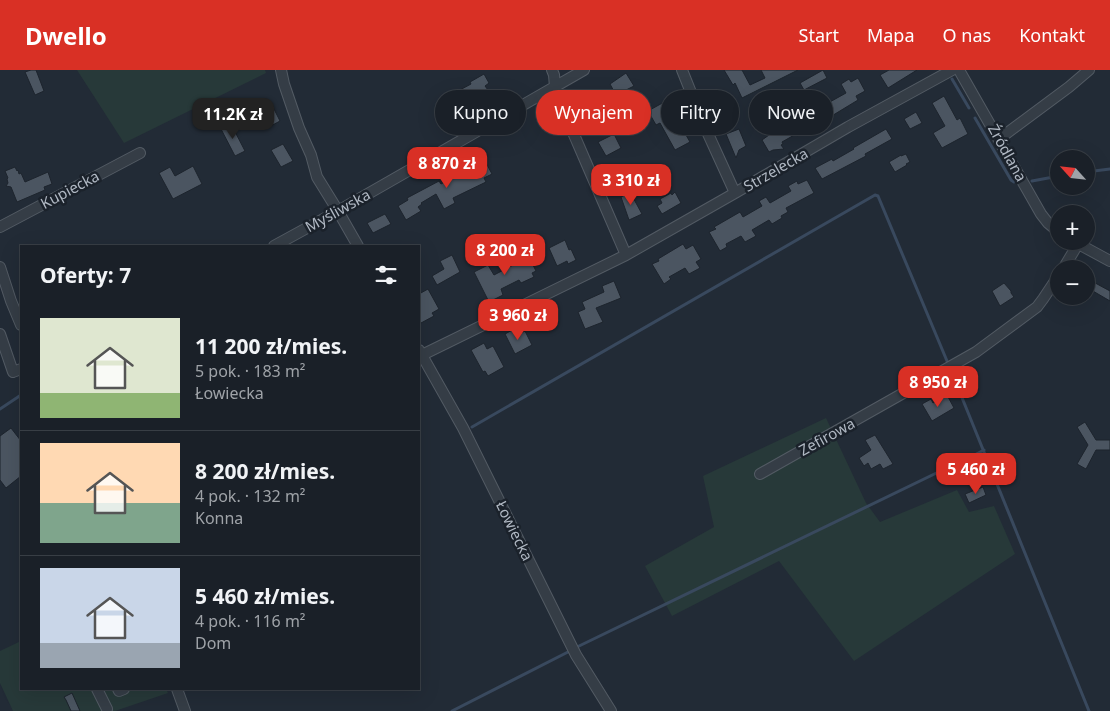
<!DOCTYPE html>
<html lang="pl">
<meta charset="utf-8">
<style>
:root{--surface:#1a2028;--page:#232830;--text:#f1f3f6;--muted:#9fa3a8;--line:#383e45;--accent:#d93025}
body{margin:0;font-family:"Noto Sans",sans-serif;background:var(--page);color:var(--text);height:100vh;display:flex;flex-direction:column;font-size:19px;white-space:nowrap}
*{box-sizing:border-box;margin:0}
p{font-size:16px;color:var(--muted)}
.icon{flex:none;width:28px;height:28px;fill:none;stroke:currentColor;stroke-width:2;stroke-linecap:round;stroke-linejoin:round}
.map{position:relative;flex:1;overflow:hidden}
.side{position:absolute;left:20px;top:175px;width:400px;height:445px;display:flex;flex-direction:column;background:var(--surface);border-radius:0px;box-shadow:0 5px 20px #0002,0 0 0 1px var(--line)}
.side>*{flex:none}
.hud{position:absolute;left:435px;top:20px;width:475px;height:45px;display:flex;gap:10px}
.needle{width:32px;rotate:297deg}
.controls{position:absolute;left:1050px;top:80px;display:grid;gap:10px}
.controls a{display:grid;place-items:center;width:45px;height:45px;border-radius:50%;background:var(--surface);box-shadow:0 5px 20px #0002,0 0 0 1px var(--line);font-size:25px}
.price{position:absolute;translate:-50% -42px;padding:0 11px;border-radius:10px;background:var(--accent);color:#fff;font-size:16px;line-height:32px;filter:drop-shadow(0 1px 2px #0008)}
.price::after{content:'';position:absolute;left:50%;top:30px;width:15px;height:11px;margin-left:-8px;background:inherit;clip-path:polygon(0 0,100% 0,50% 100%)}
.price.selected{background:#222;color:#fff}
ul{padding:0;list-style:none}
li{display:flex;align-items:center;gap:15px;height:125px;padding:0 20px}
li+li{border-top:1px solid var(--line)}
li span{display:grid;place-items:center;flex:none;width:140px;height:100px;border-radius:0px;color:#555}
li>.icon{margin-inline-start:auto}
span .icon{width:60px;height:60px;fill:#fffc;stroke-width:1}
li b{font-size:21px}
h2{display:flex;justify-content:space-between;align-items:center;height:60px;padding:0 20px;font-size:21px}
.chip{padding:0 18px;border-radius:22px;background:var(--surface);box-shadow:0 5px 20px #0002,0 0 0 1px var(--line);font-size:18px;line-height:45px}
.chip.selected{background:var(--accent);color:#fff}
header{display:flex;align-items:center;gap:30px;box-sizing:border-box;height:70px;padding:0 25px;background:var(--accent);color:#fff}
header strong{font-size:24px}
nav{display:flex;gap:28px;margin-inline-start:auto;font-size:18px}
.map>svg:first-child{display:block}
.green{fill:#273939}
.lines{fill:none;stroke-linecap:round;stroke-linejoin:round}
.stream{stroke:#39495e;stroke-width:3}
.building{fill:#4b5561;stroke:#1d242d}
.minor-casing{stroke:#535b64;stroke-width:12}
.minor{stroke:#353d46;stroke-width:10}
.labels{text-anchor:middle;stroke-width:5;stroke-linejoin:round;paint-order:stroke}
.street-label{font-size:15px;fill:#b0b8c3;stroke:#1b222b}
</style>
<header>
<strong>Dwello</strong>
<nav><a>Start</a><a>Mapa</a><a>O nas</a><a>Kontakt</a></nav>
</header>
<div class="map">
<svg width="1110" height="641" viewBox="0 0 1110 641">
<rect width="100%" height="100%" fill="#222b36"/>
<!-- green -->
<path class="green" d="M77,0H265L266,3L124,73Z
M826,348L866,433L880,452L957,420L969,442L994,436L1015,484L854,591L779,491L672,546L645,496L714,457L703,406Z
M21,571V619H166L168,623L115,641H13L0,613V581Z"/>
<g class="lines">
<!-- stream -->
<path class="stream" d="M952,9L969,38
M975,48L1011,110L1014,112
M1086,102L1110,99
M1032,111L1059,106
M952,303L1089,641
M0,339L21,325
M472,357L875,125L878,126L947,291
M965,390L984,380
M577,577L953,395
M452,641L568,582"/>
</g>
<!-- building -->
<path class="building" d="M31,0H36L44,21L35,25L25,2Z
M724,0H742L750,15L765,8L761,0H798L742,28L735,13L733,15Z
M823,0L827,8L804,20L800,13Z
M889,0H917L888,18L880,5Z
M626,3L634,16L616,25L610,14Z
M484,4L489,13L485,16L488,20L478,26V25L450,42L443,29L471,14L470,12Z
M858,8L865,21L856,26L858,30L802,64L801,63L797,66L796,64L782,72L783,74L781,75L784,79L773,80L769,82L762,70L769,65L776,62L777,63L782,60V62L796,54L795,53L820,39L819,38L846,23L841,14L849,9L851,12Z
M591,21L598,33L584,41L577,29Z
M944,26L957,50L960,48L968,64L942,78L933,63L945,56L932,33Z
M666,31L682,57L684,56L688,64L686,65L690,72L675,80L660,53L656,55L648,41Z
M271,33L280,51L269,57L259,39Z
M916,42L922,53L910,59L904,49Z
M231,54L245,81L235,86L221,59Z
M739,59L746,76L739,80L736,88L726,64Z
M886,59L892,69L865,84L866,86L822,109L815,98L832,89L833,91L854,79L853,78Z
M614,64L621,78L606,86L598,72Z
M283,74L293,91L281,97L271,80Z
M906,84L910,92L906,94L907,95L895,102L889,92L901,85V86Z
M485,91L492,104L484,108L486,112L453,128L455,133L444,139L436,124L421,133L422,134L418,137L421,141L406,150L398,136L408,130L407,128L439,111L441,114L464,102L463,99L472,95L473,97Z
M193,96L202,114L173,129L159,103L170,97L175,106Z
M15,97L17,101L18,100L19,104L21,103L25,112L48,102L52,114L44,117L45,120L17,132L11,117L6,116L8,113L7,109L8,108L5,101Z
M807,110L814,123L786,138L788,142L781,146L782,148L772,154L769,150L752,160L756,166L745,172L741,166L726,174L727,177L720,181L709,162L716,159L714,157L740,142L743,147L762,136L759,131L766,127L770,133L791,121L788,116L797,111L798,114Z
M630,122L642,144L629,150L621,127Z
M675,122L681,133L662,144L657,136L662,133L660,129L671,123L672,125Z
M385,144L391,154L373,163L367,153Z
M565,170L569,180L571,179L576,190L568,194L567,191L557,196L549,178Z
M683,174L686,179L693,175L701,189L696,192L700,198L689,204L685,198L669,207L671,209L664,214L652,194L659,191L658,189Z
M526,181L536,201L532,203L534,207L521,213L519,210L501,219L503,225L489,232L474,202L488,195L494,205L513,195L510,189Z
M452,185L460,202L437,215L432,206L444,199L440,191Z
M1086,208L1110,221V231L1086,217Z
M614,211L621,228L596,238L603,252L585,259L578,242L585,239L582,232L604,222L602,216Z
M1004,213L1011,221V223L1014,227L1000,236L992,221Z
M428,219L439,239L432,243L434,246L421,253L419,249V224Z
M514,259L517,265L525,261L532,275L515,284L505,264Z
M484,273L487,279L493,276L504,297L488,306L485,301L483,302L471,280Z
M947,325L954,338L932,351L922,334L931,329L933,333Z
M1085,352L1096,370H1110V380H1096L1086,399L1077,394L1088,375L1077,357Z
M11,358L21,371V406L6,418L0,410V366Z
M875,365L893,394L883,399L880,394L871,399L868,393L864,396L859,388L871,380L865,370Z
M983,417L986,425L969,433L965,424Z
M72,623L80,641H71L66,630L64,627Z"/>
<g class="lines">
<!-- minor casing -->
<g class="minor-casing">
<path id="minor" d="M281,0L284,14L299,58L311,85L317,107L338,141L358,176
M552,0L554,5L555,17L559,30L626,185
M682,0L704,55L735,123
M959,0L1041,144L1048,153L1059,162
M999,69L1069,17L1089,0
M0,157L140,83
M1073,171L1110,191
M274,176L338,141L584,0
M0,197L11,231L21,255
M1063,199L1078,174
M0,264L13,302L21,299
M419,280L463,358L576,585L611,641
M422,285L626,185L735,123L848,57L952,0
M760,404L976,282L1037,237L1043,229L1059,205
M97,619L107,639
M118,619L119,621L124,619
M177,619L185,641"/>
</g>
<!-- minor -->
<use href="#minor" class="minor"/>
</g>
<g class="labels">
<!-- street labels -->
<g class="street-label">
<text transform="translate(1007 83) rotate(61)" y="5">Źródlana</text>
<text transform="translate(776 100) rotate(-30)" y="5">Strzelecka</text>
<text transform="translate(70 120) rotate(-28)" y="5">Kupiecka</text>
<text transform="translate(338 141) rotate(-29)" y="5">Myśliwska</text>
<text transform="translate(827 367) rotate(-29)" y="5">Zefirowa</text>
<text transform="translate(514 461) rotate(64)" y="5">Łowiecka</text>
</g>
</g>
</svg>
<div class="controls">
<a><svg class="needle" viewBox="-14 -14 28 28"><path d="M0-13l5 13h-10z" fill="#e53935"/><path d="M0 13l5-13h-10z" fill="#9fa3a8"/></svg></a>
<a>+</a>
<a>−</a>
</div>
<b class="price selected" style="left:233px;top:70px">11.2K zł</b>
<b class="price" style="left:447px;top:119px">8 870 zł</b>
<b class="price" style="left:631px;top:136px">3 310 zł</b>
<b class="price" style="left:505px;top:206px">8 200 zł</b>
<b class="price" style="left:518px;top:271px">3 960 zł</b>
<b class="price" style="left:938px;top:338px">8 950 zł</b>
<b class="price" style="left:976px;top:425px">5 460 zł</b>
<div class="hud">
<a class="chip">Kupno</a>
<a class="chip selected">Wynajem</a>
<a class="chip">Filtry</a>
<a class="chip">Nowe</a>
</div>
<section class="side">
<h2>Oferty: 7<svg class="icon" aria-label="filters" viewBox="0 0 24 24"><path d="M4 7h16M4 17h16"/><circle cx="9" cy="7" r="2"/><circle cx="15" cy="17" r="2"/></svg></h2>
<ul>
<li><span style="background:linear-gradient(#dfe7d0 75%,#8fb573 0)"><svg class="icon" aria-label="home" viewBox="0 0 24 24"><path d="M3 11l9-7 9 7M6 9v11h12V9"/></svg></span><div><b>11 200 zł/mies.</b><p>5 pok. · 183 m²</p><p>Łowiecka</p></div></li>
<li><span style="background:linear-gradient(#ffd9b3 60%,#7fa58c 0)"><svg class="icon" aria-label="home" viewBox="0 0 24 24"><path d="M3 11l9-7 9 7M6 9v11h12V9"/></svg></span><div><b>8 200 zł/mies.</b><p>4 pok. · 132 m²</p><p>Konna</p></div></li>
<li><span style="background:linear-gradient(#c9d6e8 75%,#9aa5b1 0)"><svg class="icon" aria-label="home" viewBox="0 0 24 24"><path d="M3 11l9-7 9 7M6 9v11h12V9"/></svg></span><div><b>5 460 zł/mies.</b><p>4 pok. · 116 m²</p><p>Dom</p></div></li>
</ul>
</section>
</div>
